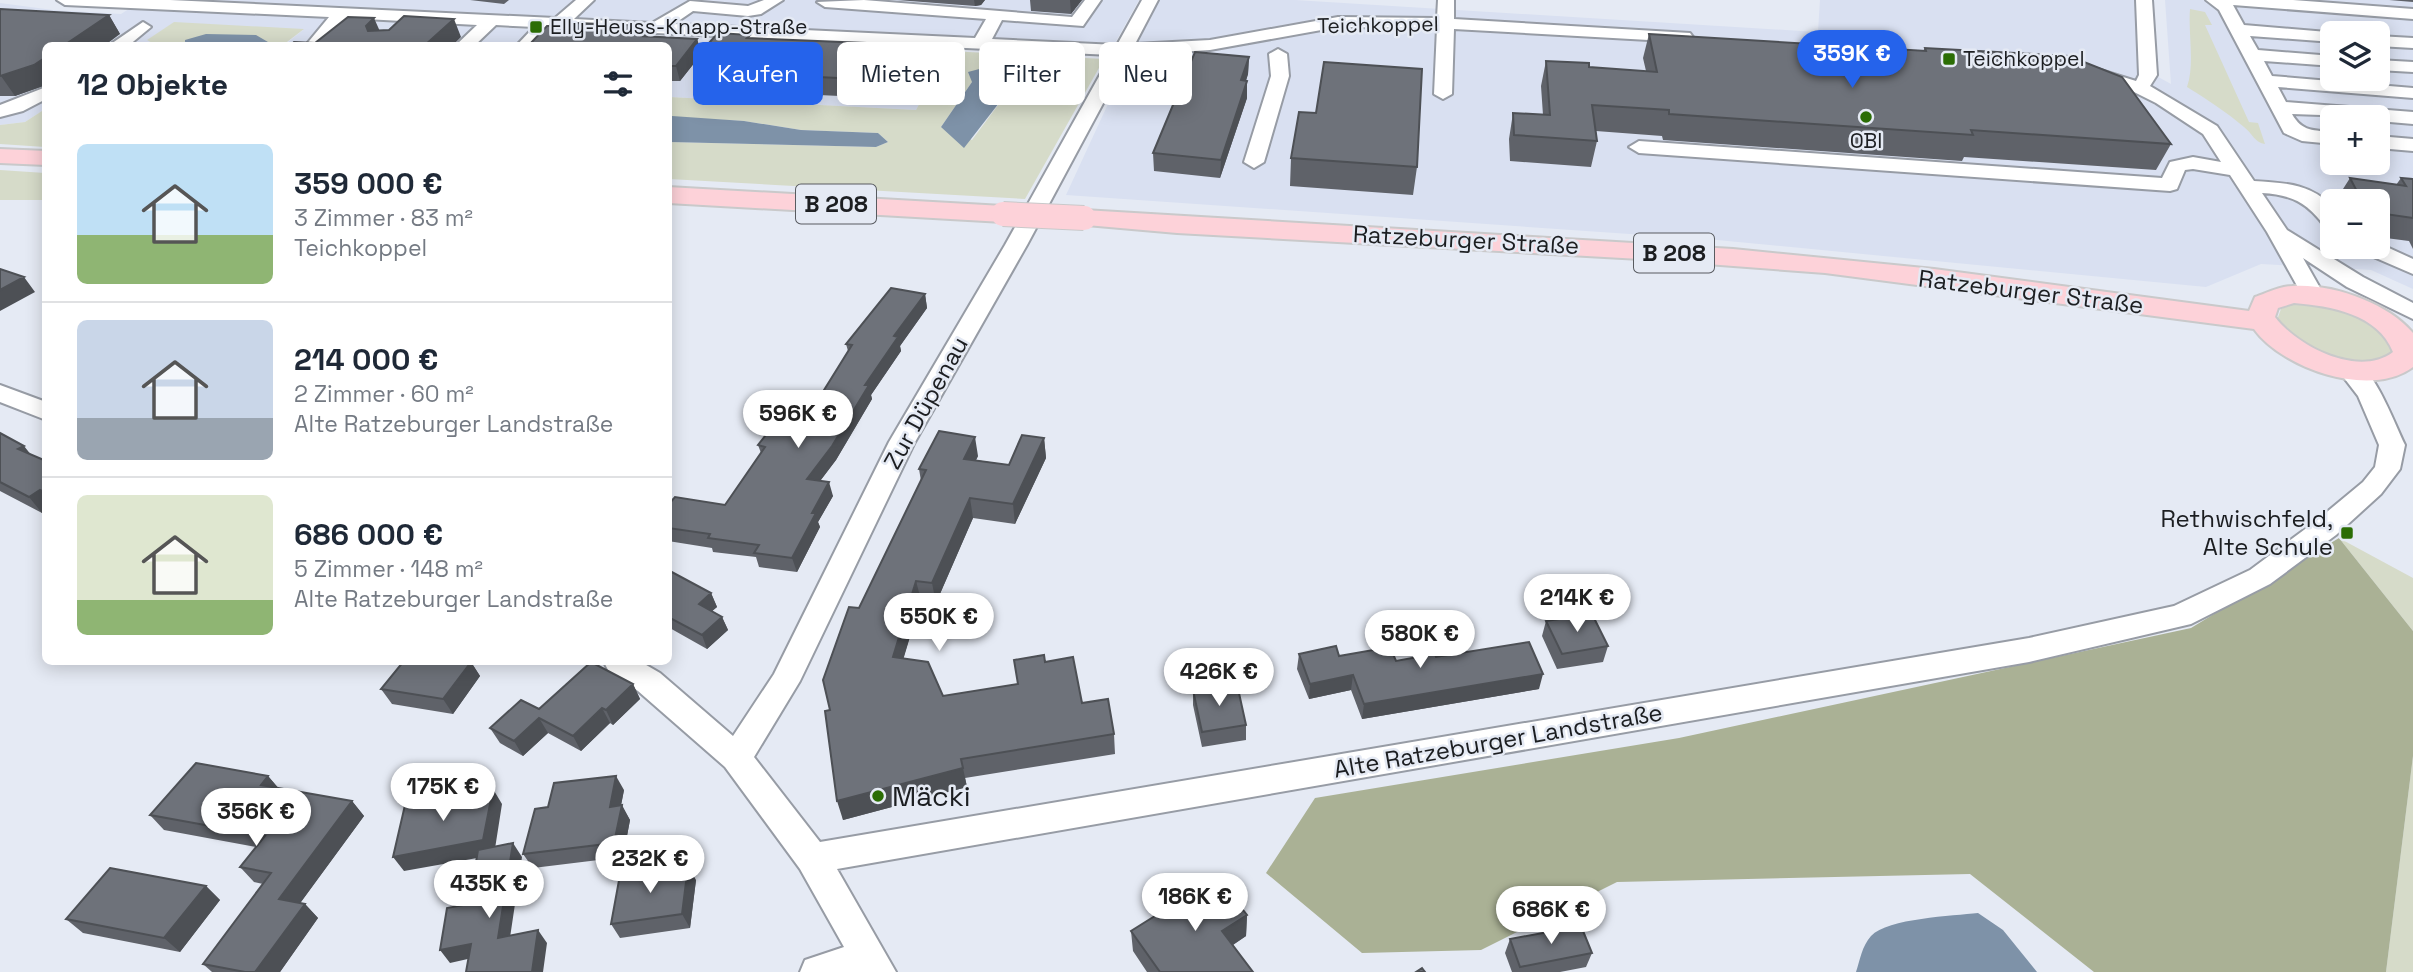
<!DOCTYPE html>
<html lang="de">
<meta charset="utf-8">
<style>
:root{--surface:#fff;--page:#f2f2f3;--text:#1f2937;--muted:#747a83;--line:#e0e1e3;--accent:#2563eb}
body{margin:0;font-family:"Space Grotesk",sans-serif;background:var(--page);color:var(--text);height:100vh;display:flex;flex-direction:column;font-size:26px;white-space:nowrap}
*{box-sizing:border-box;margin:0}
p{font-size:23px;color:var(--muted)}
.icon{flex:none;width:38px;height:38px;fill:none;stroke:currentColor;stroke-width:2;stroke-linecap:round;stroke-linejoin:round}
.map{position:relative;flex:1;overflow:hidden}
.drawer{position:absolute;left:42px;top:42px;width:630px;height:623px;display:flex;flex-direction:column;background:var(--surface);border-radius:10px;box-shadow:0 4px 18px #0003}
.drawer>*{flex:none}
.banner{position:absolute;left:693px;top:42px;width:665px;height:63px;display:flex;gap:14px}
.fabs{position:absolute;left:2320px;top:21px;display:grid;gap:14px}
.fabs a{display:grid;place-items:center;width:70px;height:70px;border-radius:10px;background:var(--surface);box-shadow:0 4px 18px #0003;font-size:35px}
.price{position:absolute;translate:-50% -60px;padding:0 16px;border-radius:24px;background:#fff;color:#222;font-size:23px;line-height:46px;filter:drop-shadow(0 2px 4px #0008)}
.price::after{content:'';position:absolute;left:50%;top:42px;width:21px;height:16px;margin-left:-10px;background:inherit;clip-path:polygon(0 0,100% 0,50% 100%)}
.price.active{background:var(--accent);color:#fff}
ul{padding:0;list-style:none}
li{display:flex;align-items:center;gap:21px;height:175px;padding:0 35px}
li+li{border-top:2px solid var(--line)}
li span{display:grid;place-items:center;flex:none;width:196px;height:140px;border-radius:10px;color:#555}
li>.icon{margin-inline-start:auto}
span .icon{width:84px;height:84px;fill:#fffc;stroke-width:1}
li b{font-size:30px}
h2{display:flex;justify-content:space-between;align-items:center;height:84px;padding:0 35px;font-size:30px}
.pill{padding:0 24px;border-radius:10px;background:var(--surface);box-shadow:0 4px 18px #0003;font-size:24px;line-height:63px}
.pill.active{background:var(--accent);color:#fff}
.map>svg:first-child{display:block}
.built{fill:#d9e0f1;fill-rule:evenodd}
.green{fill:#d6dbc9;fill-rule:evenodd}
.forest{fill:#aab195}
.water{fill:#7e92a8}
.lines{fill:none;stroke-linecap:round;stroke-linejoin:round}
.minor-casing{stroke:#979ca5;stroke-width:4}
.major-casing{stroke:#c9c9ca;stroke-width:4}
.minor{fill:#fff;fill-rule:evenodd}
.major{fill:#fdd2d9;fill-rule:evenodd}
.major-bridge-casing{stroke:#c9c9ca;stroke-width:26;stroke-linecap:butt}
.major-bridge{stroke:#fdd2d9;stroke-width:24}
.wall{fill:#5f6269}
.shaded-wall{fill:#4d5055}
.building{fill:#6e727a;stroke:#4d5055;stroke-width:2}
.poi-dot{fill:#2b6d05;stroke:#e5eaf4;stroke-width:2.5}
.labels{text-anchor:middle;stroke-width:5;stroke-linejoin:round;paint-order:stroke}
.far-street-label{font-size:21px;fill:#1c1e21;stroke:#e5eaf4}
.far-poi-label{font-size:21px;fill:#1c1e21;stroke:#e5eaf4;text-anchor:start}
.shield{fill:#e5eaf4;stroke:#585b60;stroke-width:2}
.shield-label{font-size:23px;font-weight:bold;fill:#1c1e21}
.street-label{font-size:24px;fill:#1c1e21;stroke:#e5eaf4}
.poi-label{font-size:24px;fill:#1c1e21;stroke:#e5eaf4;text-anchor:end}
.near-poi-label{font-size:28px;fill:#1c1e21;stroke:#e5eaf4;text-anchor:start}
</style>
<div class="map">
<svg width="2413" height="972" viewBox="0 0 2413 972">
<rect width="100%" height="100%" fill="#e5eaf4"/>
<!-- built -->
<path class="built" d="M143,0H1139L1115,43L417,12L337,19L948,51L916,110L669,97L668,46H283L303,30L148,40L156,45L46,46L45,109L25,122L0,125V3L53,10L121,14Z
M1156,0H1295L1818,32L1820,0H2138L2140,67L2171,84L2165,0H2413V289L2371,270L2261,264L2206,287L1717,240L1066,195ZM2333,33H2378V79H2333ZM2333,117H2378V163H2333ZM2333,201H2378V247H2333Z"/>
<!-- green -->
<path class="green" d="M2190,9L2205,12L2212,25H2205L2249,122L2258,123L2265,144C2255,143 2252,133 2244,127C2226,112 2207,99 2187,87C2195,64 2188,34 2190,9Z
M174,22L304,29L283,45H264L268,42L185,40V46L156,45L147,40Z
M948,51L1104,59L1025,199L669,179V142L876,147L888,142L878,133L801,130L744,121L669,117V97L916,110ZM972,82L1013,85L972,140L941,127Z
M45,109V147L0,144V125L25,122Z
M0,170L45,173V200H0Z
M2296,303C2323,303 2367,310 2386,334C2389,338 2390,345 2392,350L2388,356L2369,363L2338,359L2296,341L2277,320L2281,309Z
M2339,538L2413,578V631Z
M2413,756V972H2386Z"/>
<!-- forest -->
<path class="forest" d="M2339,538L2413,631V756L2386,972H2094L1970,874L1617,882L1481,950L1362,953L1266,873L1315,798L1679,738L2191,628Z"/>
<!-- water -->
<path class="water" d="M206,34L256,35L268,42L264,46L185,45V40Z
M983,68L1021,72L1025,76L1013,85L964,148L941,127L972,82L968,72Z
M672,116L744,121L801,130L878,133L888,142L876,147L669,142V117Z
M1978,913L2003,930L2037,972H1856C1860,960 1862,946 1871,936C1888,918 1953,916 1978,913Z"/>
<g class="lines">
<!-- minor casing -->
<g class="minor-casing">
<path id="minor" d="M57,0H170L555,18L576,0H594L574,19L652,23L690,1L748,6L764,0H783L761,14L748,16L693,11L674,24L975,38L986,19L825,7L817,2L864,0L1072,17L1085,0H1101L1083,26L1002,20L992,39L1117,45L1142,0H1158L1135,44L1210,40L1338,17L1437,18L1438,0H1454V19L1690,33L1693,37L1684,42L1454,29L1452,94L1443,99L1434,94L1437,28L1338,27L1210,50L1129,55L1027,245L915,442L800,681L754,757L820,842L2029,638L2174,606L2250,570L2316,521L2363,482L2375,467L2379,445L2358,396L2338,370L2342,365C2347,363 2353,361 2358,364C2377,375 2395,425 2405,445L2400,469L2381,494L2336,535L2270,584L2191,624L2029,662L837,869L896,972H800L805,960L844,947L800,869L725,767L638,691L608,670L604,662H641L660,673L733,736L774,674L889,442L1005,245L1111,55L552,28L534,46H516L534,27L496,25L474,46H455L477,25L346,18L323,46H305L329,17L65,5Z
M2136,0H2152L2157,75L2150,86L2217,126L2254,181C2284,183 2312,183 2333,208V230L2326,228C2308,203 2293,195 2262,193L2287,230L2363,277L2413,303V319L2347,287L2303,258L2324,295L2321,300H2305L2267,232L2230,175L2193,169L2185,170L2177,189L2170,191L1639,153L1629,147L1639,141L2162,178L2170,162L2193,157L2221,162L2203,134L2156,103L2134,92L2085,76L2082,72L2091,67L2136,81L2139,75Z
M2206,0H2293L2413,9V19L2233,5L2244,25L2339,33H2333V42L2250,36L2258,50L2333,56V66L2264,61L2272,76L2413,88V98L2278,87L2286,102L2413,112V124L2378,121V117L2292,114C2302,132 2314,130 2333,132V144L2302,141L2284,133L2219,10Z
M143,22L151,27L128,46H108Z
M2378,36L2413,38V48L2378,46Z
M1278,49L1287,54L1289,76L1264,162L1254,168L1244,162L1271,76L1269,54Z
M2378,60L2413,62V72L2378,70Z
M46,87V99L23,111L0,117V105Z
M2378,136L2413,139V151L2378,148Z
M2378,243L2413,259V274L2362,252L2359,247H2378Z
M0,385L46,402V420L0,402Z"/>
</g>
<!-- major casing -->
<g class="major-casing">
<path id="major" d="M0,149L46,151V165L0,163Z
M668,187L1003,206L1012,208L1016,214L1012,220L1003,222L668,203Z
M1084,210L1733,249L1934,269L2249,311L2255,297C2267,293 2280,286 2292,286C2332,283 2388,303 2413,333V367C2371,399 2283,369 2254,329L1825,273L1640,259L1177,233L1075,224L1071,218L1075,212ZM2294,303C2331,306 2378,314 2393,352C2359,378 2298,347 2275,317L2278,308Z"/>
</g>
<!-- minor -->
<use href="#minor" class="minor"/>
<!-- major -->
<use href="#major" class="major"/>
<!-- major-bridge casing -->
<g class="major-bridge-casing">
<path id="major-bridge" d="M1003,214L1084,218"/>
</g>
<!-- major-bridge -->
<use href="#major-bridge" class="major-bridge"/>
</g>
<!-- wall -->
<path class="wall" d="M470,0H509L504,4Z
M897,0H985L981,5L975,6Z
M1030,0H1082L1071,14L1031,11Z
M2389,0H2413V2Z
M0,9L109,15L120,34L46,46V85L15,96H0Z
M1649,34L1923,51L1925,48L2171,144L2156,170L1964,157L1962,161L1663,140L1662,136L1596,131L1597,141L1591,167L1510,161L1509,139L1513,113L1543,115L1541,86L1546,61L1589,67L1646,71L1643,58Z
M652,37L697,39L701,52L751,39L893,58L913,76L902,99L759,92L755,76L703,72L699,57L680,81H668V46Z
M1249,57L1248,74L1246,81H1247V98L1220,178L1154,171L1153,153Z
M1291,158L1417,167L1413,195L1290,186Z
M2350,178L2396,185L2401,178L2413,179V249L2409,241L2378,237V201H2336V200Z
M925,294L927,308L900,346L901,351L871,395L872,399L836,460L820,481L833,496L818,522L820,527L797,572L759,567L756,557L713,552L712,548L668,541V505H725L761,453L758,445L801,427L848,351L846,344Z
M0,433L32,455L46,461V510L42,513L0,491Z
M1044,438L1046,458L1015,524L973,518L936,603L921,600L903,659L943,696L1018,684L1045,662L1082,703L1114,734L1115,754L965,778L967,787L843,820L830,710L859,608L921,481L919,469L978,456L976,460L1009,465Z
M668,570L711,593L717,607L712,611L722,617L728,630L707,649L668,627Z
M1546,621L1608,646L1603,662L1557,669L1542,636Z
M1299,654L1339,656L1396,661L1436,657L1539,689L1362,719L1351,690L1309,699L1297,669Z
M471,662L480,676L453,714L392,704L381,689Z
M633,684L640,699L613,725L610,723L581,751L548,733L523,756L500,743L490,728L539,709Z
M1193,690L1246,725V740L1202,747L1193,705Z
M268,776L278,788L352,801L364,816L300,903L305,904L318,918L280,972H212L203,964L263,884L254,882L240,867L256,847L164,830L150,815Z
M624,790L621,805L630,820L623,857L533,868L523,854L548,807Z
M696,880L690,928L620,938L611,924Z
M206,886L220,900L180,952L83,933L66,919Z
M1247,915L1246,936L1233,945L1253,972H1147L1133,951L1131,931Z
M1510,939L1592,953L1586,967L1560,972H1512L1505,953Z"/>
<!-- shaded-wall -->
<path class="shaded-wall" d="M974,0H985L981,5L975,6Z
M1070,0H1082L1071,14Z
M109,15L120,34L104,46H63Z
M374,18L382,36L374,44L366,26Z
M454,19L461,37L452,46H424Z
M649,26L653,41L640,36Z
M697,39L702,54L698,55L699,57L680,81L676,66Z
M890,44L893,61L883,58Z
M46,57V85L15,96L1,76Z
M1249,57L1248,74L1240,98L1241,80Z
M911,59L913,76L902,99L899,81Z
M1247,81V98L1220,178L1221,160Z
M24,277L35,292L0,311V290Z
M925,294L927,308L900,346L901,351L871,395L872,399L836,460L811,493L807,479L894,336Z
M975,437L978,456L967,478L964,459Z
M1044,438L1046,458L1015,524L1013,504Z
M24,446L36,461L18,449Z
M829,482L833,496L818,522L820,527L797,572L792,558L812,513Z
M40,490L46,497V510L42,513L29,497Z
M970,498L973,518L936,603L932,583Z
M916,581L921,600L898,677L893,657Z
M711,593L717,607L705,617L699,604Z
M722,617L728,630L707,649L702,635Z
M471,662L480,676L453,714L443,699Z
M1543,674L1539,689L1362,719L1364,704Z
M1353,675L1351,690L1309,699L1310,684Z
M633,684L640,699L613,725L606,710Z
M602,708L610,723L581,751L573,736Z
M539,718L548,733L523,756L514,741Z
M963,768L967,787L843,820L837,801Z
M268,776L281,791L261,785Z
M616,776L624,790L618,821L610,807Z
M493,789L502,804L494,855L404,871L393,857Z
M352,801L364,816L293,913L279,899Z
M622,805L630,820L623,857L614,843Z
M513,843L522,857L508,951L498,938Z
M688,866L696,880L690,928L682,914Z
M206,886L220,900L180,952L164,938Z
M305,904L318,918L280,972H255Z
M1247,915L1246,936L1222,952V931Z
M538,930L547,943L543,972H532Z
M471,944L481,956L450,963L440,950Z"/>
<!-- building -->
<path class="building" d="M0,9L109,15L63,46H46V57L34,65L0,76Z
M404,16L454,19L424,46H290L294,42L315,43L348,17L374,18L366,26L368,31L389,30Z
M551,22L649,26L640,36L697,39L676,66H668V46H528L547,26H550Z
M718,33L750,35L747,38L890,44L883,58L911,59L899,81L755,74L766,60L698,55Z
M1649,34L1926,51L1925,48L2069,56L2122,77L2171,144L1971,130L1973,135L1669,114V110L1592,105L1597,141L1514,135L1513,113L1550,115L1546,61L1589,63V67L1657,72Z
M1195,52L1249,57L1241,80L1247,81L1221,160L1153,153Z
M1324,62L1422,69L1417,167L1291,158L1299,112L1316,113Z
M2350,178L2406,186L2401,178L2413,179V218L2378,213V201H2362Z
M0,269L24,277L0,290Z
M891,288L925,294L894,336L898,337L865,385H869L832,446L807,479L829,482L812,513H816L792,558L754,553L759,545L708,538L710,534L668,528V505L675,497L725,505L765,447L758,445L777,421L801,427L852,345L846,344Z
M939,431L975,437L964,459L1009,465L1022,435L1044,438L1013,504L970,498L932,583L916,581L893,657L928,662L943,696L1018,684L1014,660L1044,655L1045,662L1073,657L1082,703L1108,699L1114,734L961,759L963,768L837,801L825,711L830,710L823,680L849,607L859,608L926,470L919,469Z
M0,433L24,446L18,449L46,461V493L40,490L29,497L0,482Z
M668,570L711,593L699,604L722,617L702,635L668,617Z
M1592,614L1608,646L1562,654L1546,621Z
M1529,642L1543,674L1364,704L1353,675L1310,684L1299,654L1336,646L1339,656L1390,647L1396,661L1435,654L1436,657Z
M403,662H471L443,699L381,689Z
M591,662L633,684L606,710L602,708L573,736L539,718L514,741L490,728L521,700L539,709Z
M1237,684L1246,725L1202,732L1193,690Z
M196,763L268,776L261,785L352,801L279,899L305,904L255,972H245L203,964L271,873L240,867L265,836L150,815Z
M616,776L610,807L622,805L614,843L523,854L535,809L548,807L554,783Z
M493,789L483,840L393,857L405,805Z
M513,843L498,938L538,930L532,972H466L471,944L440,950L447,908L469,904L478,850Z
M688,866L682,914L611,924L620,875Z
M110,868L206,886L164,938L66,919Z
M1217,877L1247,915L1222,931L1253,972H1160L1131,931Z
M1581,926L1592,953L1520,967L1510,939Z
M1422,968L1425,972H1416Z"/>
<!-- markers -->
<g class="poi-dot">
<rect x="529" y="20" width="14" height="14" rx="3.5"/>
<rect x="1942" y="52" width="14" height="14" rx="3.5"/>
<circle cx="1866" cy="117" r="7"/>
<rect x="2340" y="526" width="14" height="14" rx="3.5"/>
<circle cx="878" cy="796" r="7"/>
</g>
<g class="labels">
<!-- far-street labels -->
<g class="far-street-label">
<text transform="translate(1378 25) rotate(-1)" y="7">Teichkoppel</text>
</g>
<!-- far-poi labels -->
<g class="far-poi-label">
<text x="550" y="34">Elly-Heuss-Knapp-Straße</text>
<text x="1963" y="66">Teichkoppel</text>
<text x="1866" y="148" text-anchor="middle">OBI</text>
</g>
<!-- shield labels -->
<g class="shield">
<rect x="796" y="184.5" width="80" height="39" rx="5"/>
<rect x="1634" y="233.5" width="80" height="39" rx="5"/>
</g>
<g class="shield-label">
<text x="836" y="212">B 208</text>
<text x="1674" y="261">B 208</text>
</g>
<!-- street labels -->
<g class="street-label">
<text transform="translate(1466 240) rotate(3)" y="8">Ratzeburger Straße</text>
<text transform="translate(2031 292) rotate(7)" y="8">Ratzeburger Straße</text>
<text transform="translate(926 403) rotate(-61)" y="8">Zur Düpenau</text>
<text transform="translate(1498 741) rotate(-10)" y="8">Alte Ratzeburger Landstraße</text>
</g>
<!-- poi labels -->
<g class="poi-label">
<text x="2333" y="527">Rethwischfeld,<tspan x="2333" dy="28">Alte Schule</tspan></text>
</g>
<!-- near-poi labels -->
<g class="near-poi-label">
<text x="892" y="806">Mäcki</text>
</g>
</g>
</svg>
<div class="fabs">
<a><svg class="icon" aria-label="layers" viewBox="0 0 24 24"><path d="M12 4l9 5-9 5-9-5zM3 14l9 5 9-5"/></svg></a>
<a>+</a>
<a>−</a>
</div>
<b class="price active" style="left:1852px;top:90px">359K €</b>
<b class="price" style="left:798px;top:450px">596K €</b>
<b class="price" style="left:1577px;top:634px">214K €</b>
<b class="price" style="left:939px;top:653px">550K €</b>
<b class="price" style="left:1420px;top:670px">580K €</b>
<b class="price" style="left:1219px;top:708px">426K €</b>
<b class="price" style="left:443px;top:823px">175K €</b>
<b class="price" style="left:256px;top:848px">356K €</b>
<b class="price" style="left:650px;top:895px">232K €</b>
<b class="price" style="left:489px;top:920px">435K €</b>
<b class="price" style="left:1195px;top:933px">186K €</b>
<b class="price" style="left:1551px;top:946px">686K €</b>
<div class="banner">
<a class="pill active">Kaufen</a>
<a class="pill">Mieten</a>
<a class="pill">Filter</a>
<a class="pill">Neu</a>
</div>
<section class="drawer">
<h2>12 Objekte<svg class="icon" aria-label="filters" viewBox="0 0 24 24"><path d="M4 7h16M4 17h16"/><circle cx="9" cy="7" r="2"/><circle cx="15" cy="17" r="2"/></svg></h2>
<ul>
<li><span style="background:linear-gradient(#bfe0f5 65%,#8fb573 0)"><svg class="icon" aria-label="home" viewBox="0 0 24 24"><path d="M3 11l9-7 9 7M6 9v11h12V9"/></svg></span><div><b>359 000 €</b><p>3 Zimmer · 83 m²</p><p>Teichkoppel</p></div></li>
<li><span style="background:linear-gradient(#c9d6e8 70%,#9aa5b1 0)"><svg class="icon" aria-label="home" viewBox="0 0 24 24"><path d="M3 11l9-7 9 7M6 9v11h12V9"/></svg></span><div><b>214 000 €</b><p>2 Zimmer · 60 m²</p><p>Alte Ratzeburger Landstraße</p></div></li>
<li><span style="background:linear-gradient(#dfe7d0 75%,#8fb573 0)"><svg class="icon" aria-label="home" viewBox="0 0 24 24"><path d="M3 11l9-7 9 7M6 9v11h12V9"/></svg></span><div><b>686 000 €</b><p>5 Zimmer · 148 m²</p><p>Alte Ratzeburger Landstraße</p></div></li>
</ul>
</section>
</div>
